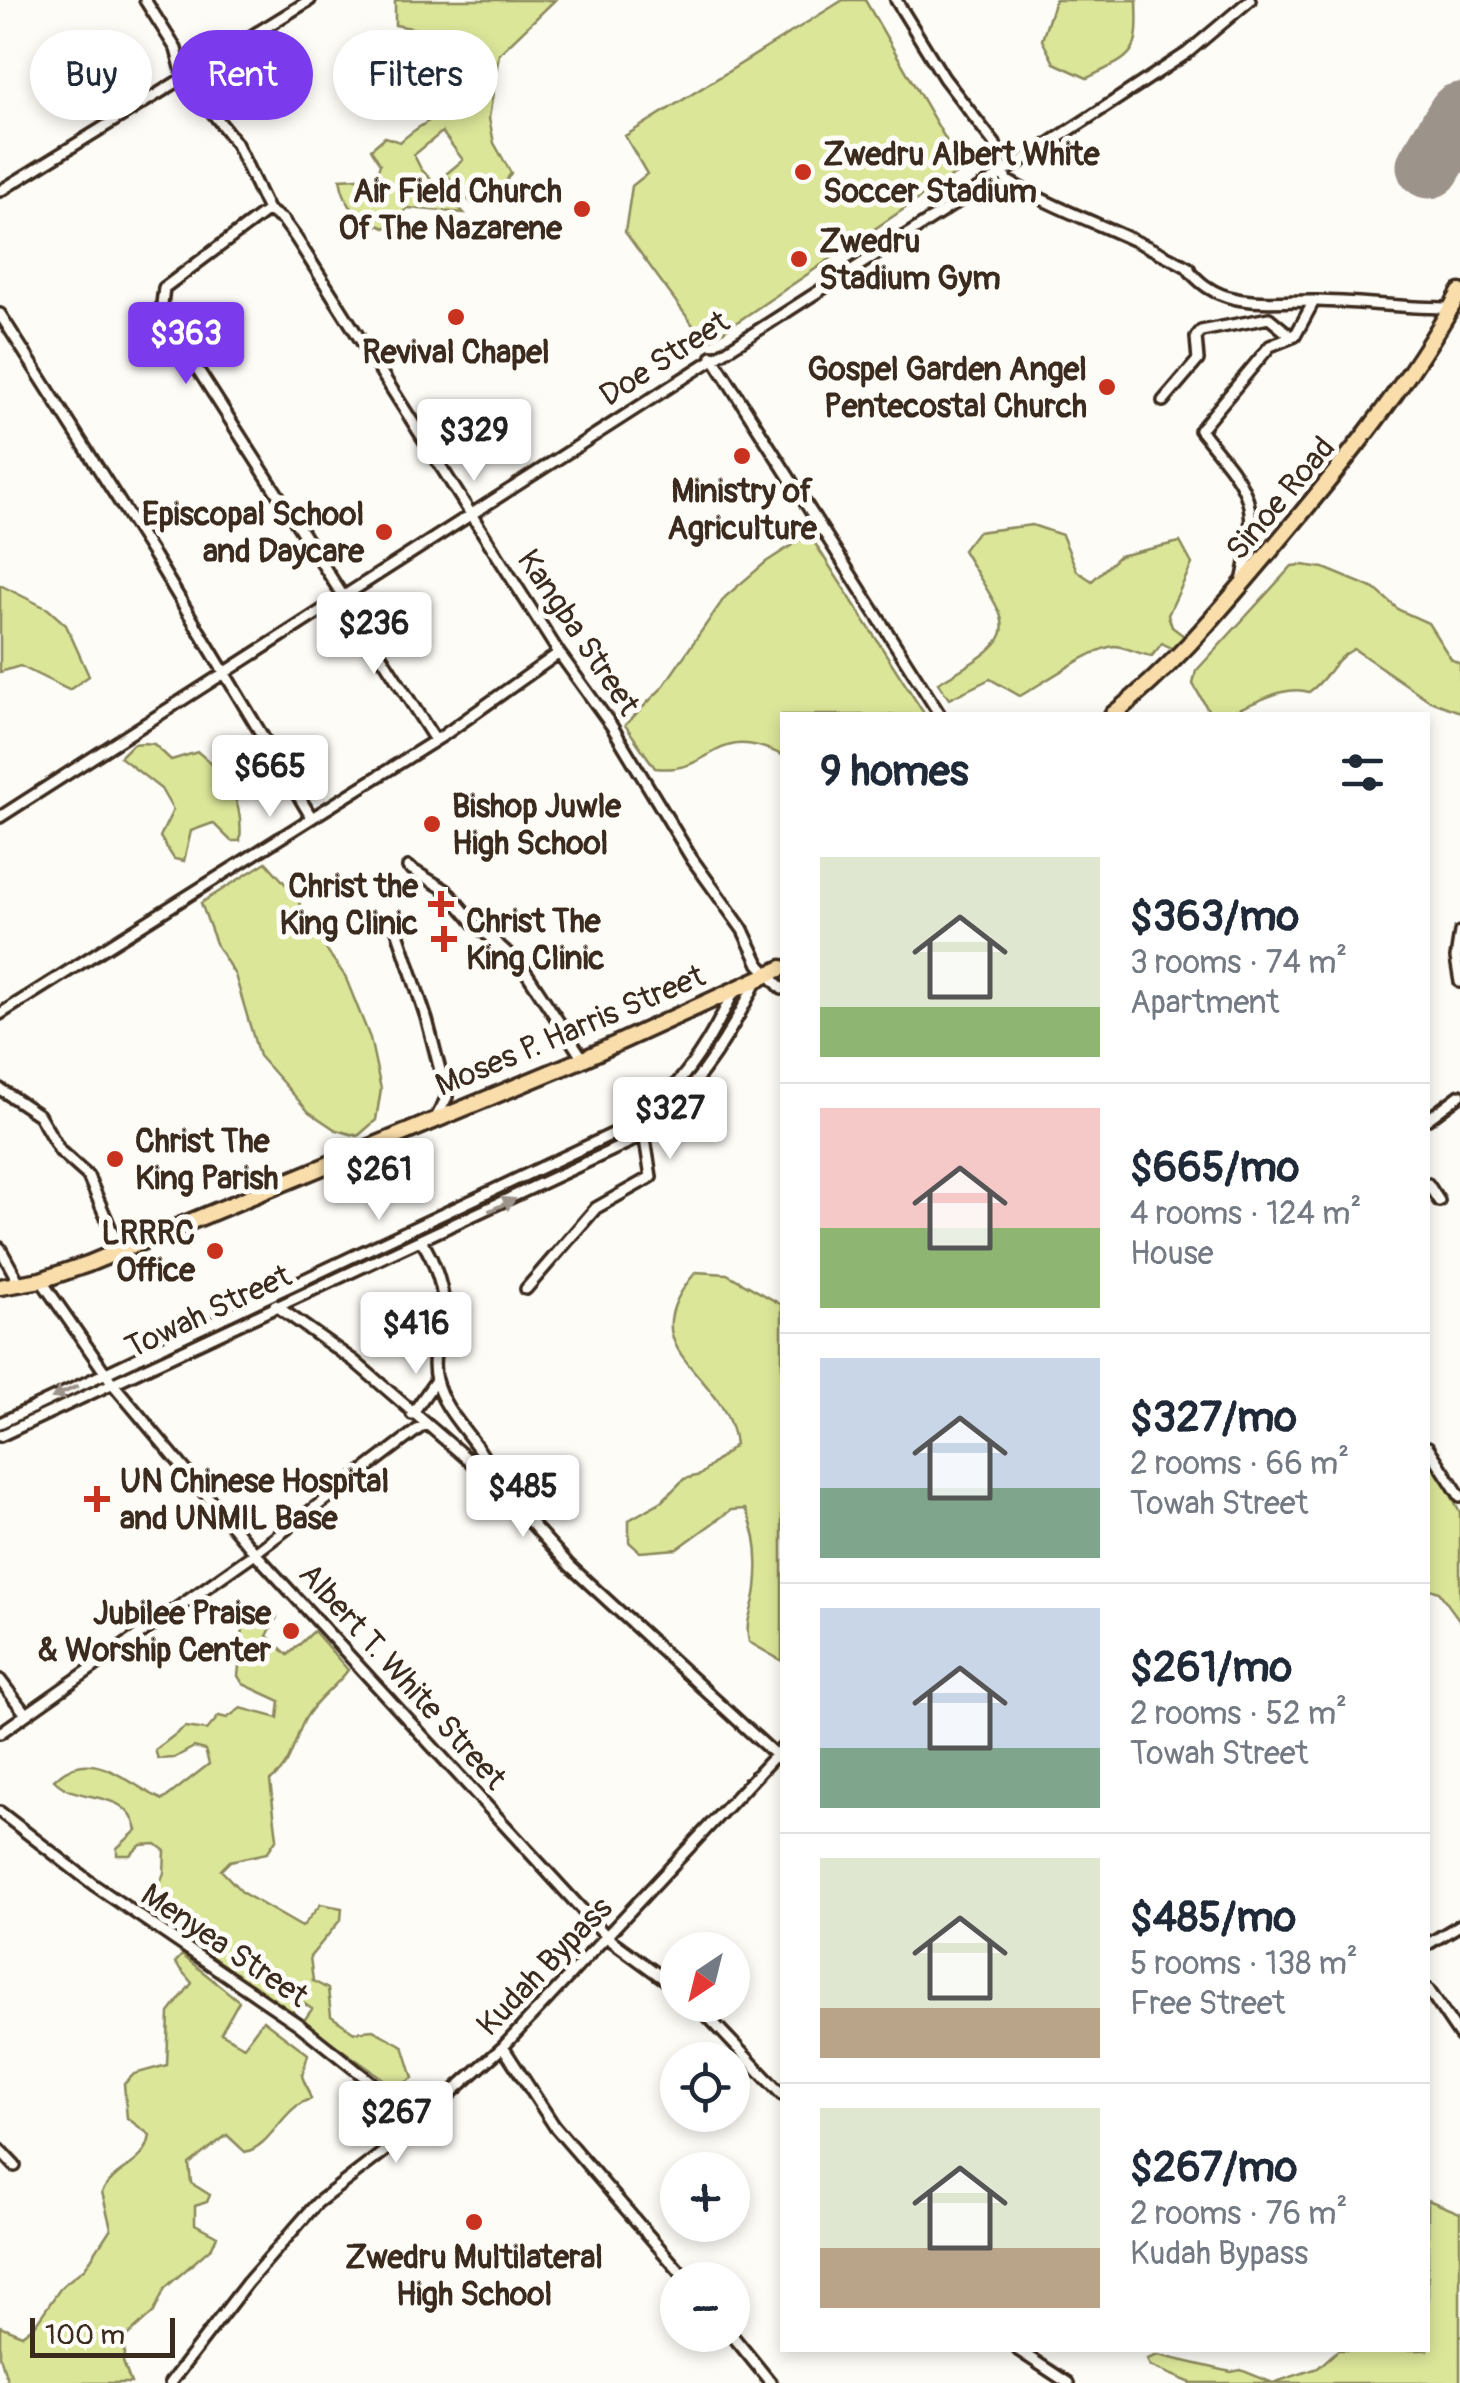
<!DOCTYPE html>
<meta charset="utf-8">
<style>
:root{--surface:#fff;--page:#f6f6f7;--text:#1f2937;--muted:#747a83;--line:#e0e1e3;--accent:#7c3aed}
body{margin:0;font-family:Pangolin,sans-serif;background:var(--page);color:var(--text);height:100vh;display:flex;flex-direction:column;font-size:38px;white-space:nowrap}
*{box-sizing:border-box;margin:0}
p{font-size:32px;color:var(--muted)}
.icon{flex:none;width:55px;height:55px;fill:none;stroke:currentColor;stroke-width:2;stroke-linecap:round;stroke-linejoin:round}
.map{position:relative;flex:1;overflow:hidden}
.panel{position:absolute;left:780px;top:712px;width:650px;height:1640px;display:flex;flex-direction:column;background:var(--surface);border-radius:0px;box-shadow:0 5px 15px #0003}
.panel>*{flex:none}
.banner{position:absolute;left:30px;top:30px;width:600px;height:90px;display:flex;gap:20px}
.needle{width:65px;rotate:215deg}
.controls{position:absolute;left:660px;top:1932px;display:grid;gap:20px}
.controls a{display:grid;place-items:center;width:90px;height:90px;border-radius:50%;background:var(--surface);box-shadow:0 5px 15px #0003;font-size:50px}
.scale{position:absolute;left:30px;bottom:25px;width:145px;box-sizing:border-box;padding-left:10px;border:5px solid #3b2a1e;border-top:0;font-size:28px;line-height:35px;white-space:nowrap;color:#3b2a1e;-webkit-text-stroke:8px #fdfcf7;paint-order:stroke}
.price{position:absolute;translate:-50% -85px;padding:0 22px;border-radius:10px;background:#fff;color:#222;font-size:32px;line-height:65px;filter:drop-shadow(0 2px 5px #0008)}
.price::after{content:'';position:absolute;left:50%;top:60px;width:30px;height:22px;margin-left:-15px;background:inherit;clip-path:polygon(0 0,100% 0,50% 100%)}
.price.on{background:var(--accent);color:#fff}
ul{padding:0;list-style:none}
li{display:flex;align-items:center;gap:30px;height:250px;padding:0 40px}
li+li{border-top:2px solid var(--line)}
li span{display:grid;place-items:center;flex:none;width:280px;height:200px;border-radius:0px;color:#555}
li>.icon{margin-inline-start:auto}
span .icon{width:120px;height:120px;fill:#fffc;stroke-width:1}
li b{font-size:42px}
h2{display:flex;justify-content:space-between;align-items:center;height:120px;padding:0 40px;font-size:42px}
.tag{padding:0 35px;border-radius:45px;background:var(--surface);box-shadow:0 5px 15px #0003;font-size:35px;line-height:90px}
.tag.on{background:var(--accent);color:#fff}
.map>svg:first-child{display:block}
.green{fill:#dbe699;stroke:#8b885c;stroke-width:2.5}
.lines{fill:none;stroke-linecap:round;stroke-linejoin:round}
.runway{stroke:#9c938a;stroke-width:65}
.minor-casing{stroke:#3b2a1e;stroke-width:16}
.highway-casing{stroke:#3b2a1e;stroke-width:21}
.minor{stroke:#fdfcf7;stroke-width:9}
.highway{stroke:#f9deab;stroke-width:14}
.oneway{fill:#9c938a}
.poi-dot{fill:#c8321e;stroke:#fdfcf7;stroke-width:4}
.labels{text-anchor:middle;stroke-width:10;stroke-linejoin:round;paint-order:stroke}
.poi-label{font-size:32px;font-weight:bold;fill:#3b2a1e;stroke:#fdfcf7;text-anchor:start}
.street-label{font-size:32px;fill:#3b2a1e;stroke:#fdfcf7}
</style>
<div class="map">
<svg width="1460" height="2383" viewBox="0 0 1460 2383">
<rect width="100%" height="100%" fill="#fdfcf7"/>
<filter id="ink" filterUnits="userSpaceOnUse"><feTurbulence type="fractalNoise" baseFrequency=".01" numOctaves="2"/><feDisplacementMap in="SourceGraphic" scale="20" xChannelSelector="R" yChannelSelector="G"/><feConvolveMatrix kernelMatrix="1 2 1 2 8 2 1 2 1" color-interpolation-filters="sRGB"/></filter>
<g filter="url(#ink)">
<!-- green -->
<path class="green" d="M395,0H555L499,54L489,118L494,143L511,173L501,189L472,204L446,174L463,160L442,132L414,155L421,169L464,213L408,208L385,228C357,217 345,209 340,179L376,177L380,164L371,149L385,137L400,142C435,109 460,121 454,62L416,29L395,25Z
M843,0H865L963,169L706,343L625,232L632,186L647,174L625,136Z
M1055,0H1137C1139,55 1136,55 1087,78L1054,63L1042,40Z
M1032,525L1062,535L1077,571L1092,581L1119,556L1180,542L1192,564L1168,615L1172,627L1192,642L1180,653L1162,643L1152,656C1140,655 1125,646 1114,646C1093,648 1042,684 1020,696L990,679L949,699L938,683C1029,631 1011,632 963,550L977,532Z
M809,534L925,715H782V755C712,721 715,775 655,768L625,725L662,688L725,597L766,562Z
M1302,565L1324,568L1375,589L1399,610L1428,623L1451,659L1460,664V712L1430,701L1354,649C1332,660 1329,678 1309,692C1278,682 1244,715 1211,715L1193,684L1196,671L1292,566Z
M0,585L48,609L66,625L89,676L69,690L20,666L0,672Z
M144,743L154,744L171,760L198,752C228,777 244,801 240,841H231L213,823L191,831L184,861L174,859L160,837L173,810L161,789L120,757L133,744Z
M266,862L296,896L311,928L345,976L370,1038L381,1089L376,1120L358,1136L336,1130L309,1112L259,1056L235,975L217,946L201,903Z
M696,1272L727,1274L782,1305V1661L749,1642C744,1619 754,1610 756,1588C759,1561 758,1533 745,1509L731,1510L677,1549L640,1552L629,1542V1520L662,1501L684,1479L700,1475L735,1445C728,1369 624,1355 696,1272Z
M1428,1452L1460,1512V1621L1439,1592L1428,1588Z
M270,1607L277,1617L267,1636L288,1655L314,1631L348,1670C335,1688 316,1699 305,1719C293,1741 293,1765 270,1781L277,1838L267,1853L230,1861L221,1870L243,1893L302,1927L321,1904L342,1908L341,1919L310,1957L313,1981L328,1989L331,2016L354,2032L373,2030L403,2046L413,2078L396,2088L303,2022L312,2009L300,2001L291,2013L283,2008L148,1915L164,1873L165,1851L156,1844L141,1845L130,1855H117V1848L137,1830C127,1787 78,1805 54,1780C92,1743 125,1783 163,1800L209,1764L205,1750L194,1747L174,1758L158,1759L155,1750L185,1727L207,1730L219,1716L227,1718L241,1708L278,1718L280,1701L243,1684L238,1676L243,1628L249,1616Z
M182,1955L239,2001L221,2033L244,2046L263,2020L308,2054L302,2076L311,2099C283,2106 272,2146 245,2152L227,2135L189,2164L191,2183L210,2195L207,2202L195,2206V2224L217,2236L212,2247L165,2288L154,2312L126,2337L123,2362L131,2383H8L0,2356V2326L22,2335L35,2325L62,2286L85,2268L111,2228L102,2192C116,2166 146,2166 150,2135L127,2118L124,2084L134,2074L167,2065L169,2013L192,1983L175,1963Z
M1428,2200L1460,2213V2383H1191L1150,2366L1147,2359L1158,2355L1231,2372L1241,2370L1273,2383L1318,2368L1338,2350H1428Z"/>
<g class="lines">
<!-- runway -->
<path class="runway" d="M1429,166L1460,115"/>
<!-- minor casing -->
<g class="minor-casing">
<path id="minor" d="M145,0L176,49L183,75L236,143L268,210L283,220L296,238L559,653L611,725L692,859L743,930L759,964L782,989
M896,0L944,78L995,144L1006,180C1065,215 1130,234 1189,268
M0,191L310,0
M268,210L164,288L161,312L435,740
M1187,267C1218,312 1271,300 1317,301C1362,302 1406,308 1451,308
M0,314L154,556L310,815
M712,356L940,715
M1163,401L1198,360L1196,337L1201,331L1269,318L1292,337
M1242,582C1260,500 1252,493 1200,430L1270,346L1295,336L1314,301
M0,817L1087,119L1187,53L1250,0
M408,867L446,890L474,923L522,966L583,1059
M396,927L427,1020L447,1097L437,1116
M1460,932L1456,958L1460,982
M0,1014L444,735L559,653
M0,1089L39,1115L60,1151L88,1176L120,1250
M1428,1119L1460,1095
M1428,1184L1439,1201
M422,1242C434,1259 447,1296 443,1317C440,1338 430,1357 436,1380C446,1420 484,1442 494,1481
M0,1248L18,1281
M41,1280L113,1384L255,1553L608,1938L678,1989
M526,1289L596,1208L651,1177L645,1139
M275,1305L354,1361L494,1482L570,1566L782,1761
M412,1414L436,1380
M0,1423L623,1129C677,1096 707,1048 734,991
M0,1436L630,1142C690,1100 724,1047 756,982
M1428,1447L1460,1496
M0,1680L25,1713
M0,1733L255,1553L425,1424
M0,1812L94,1885L298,2024L391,2098L424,2113
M1428,1944L1460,1925
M1428,1989L1460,2036
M697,2005L782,2095
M503,2047L555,2127L687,2280
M391,2098L405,2129L400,2135
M0,2150L15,2166
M732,2335L771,2383
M1018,2350L1068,2383
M170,2383L247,2283L317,2203L390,2147L503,2047L782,1748"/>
</g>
<!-- highway casing -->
<g class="highway-casing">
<path id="highway" d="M1112,715C1173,668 1221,609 1271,550C1340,468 1407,387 1460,292
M0,1287L41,1280L88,1264L583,1059L782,968"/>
</g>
<!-- minor -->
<use href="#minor" class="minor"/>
<!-- highway -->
<use href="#highway" class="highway"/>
</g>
<!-- one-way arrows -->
<defs><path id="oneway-solid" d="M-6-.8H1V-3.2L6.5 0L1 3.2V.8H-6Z" transform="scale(2.5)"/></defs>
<g class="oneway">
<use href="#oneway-solid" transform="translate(502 1205) rotate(-25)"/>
<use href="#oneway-solid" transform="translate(65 1392) rotate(155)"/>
</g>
</g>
<!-- markers -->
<g class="poi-dot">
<circle cx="803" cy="172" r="10"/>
<circle cx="582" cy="209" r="10"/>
<circle cx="799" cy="259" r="10"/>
<circle cx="456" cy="317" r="10"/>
<circle cx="1107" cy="387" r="10"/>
<circle cx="742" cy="456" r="10"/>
<circle cx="384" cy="532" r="10"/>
<circle cx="432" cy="824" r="10"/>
<path d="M436 889h10v10h10v10h-10v10h-10v-10h-10v-10h10z"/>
<path d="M439 924h10v10h10v10h-10v10h-10v-10h-10v-10h10z"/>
<circle cx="115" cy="1159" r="10"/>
<circle cx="215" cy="1251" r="10"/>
<path d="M92 1484h10v10h10v10h-10v10h-10v-10h-10v-10h10z"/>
<circle cx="291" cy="1631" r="10"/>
<circle cx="474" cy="2222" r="10"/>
</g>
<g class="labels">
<!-- poi labels -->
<g class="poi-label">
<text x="823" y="165">Zwedru Albert White<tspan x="823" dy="37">Soccer Stadium</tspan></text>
<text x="562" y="202" text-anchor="end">Air Field Church<tspan x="562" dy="37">Of The Nazarene</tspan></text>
<text x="819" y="252">Zwedru<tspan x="819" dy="37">Stadium Gym</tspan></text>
<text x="456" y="363" text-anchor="middle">Revival Chapel</text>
<text x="1087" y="380" text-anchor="end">Gospel Garden Angel<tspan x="1087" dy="37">Pentecostal Church</tspan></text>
<text x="742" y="502" text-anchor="middle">Ministry of<tspan x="742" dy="37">Agriculture</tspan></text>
<text x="364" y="525" text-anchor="end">Episcopal School<tspan x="364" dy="37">and Daycare</tspan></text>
<text x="452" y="817">Bishop Juwle<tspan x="452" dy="37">High School</tspan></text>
<text x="418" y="897" text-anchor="end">Christ the<tspan x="418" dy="37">King Clinic</tspan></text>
<text x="466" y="932">Christ The<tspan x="466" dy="37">King Clinic</tspan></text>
<text x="135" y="1152">Christ The<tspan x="135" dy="37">King Parish</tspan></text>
<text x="195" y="1244" text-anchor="end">LRRRC<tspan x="195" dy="37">Office</tspan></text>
<text x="120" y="1492">UN Chinese Hospital<tspan x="120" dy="37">and UNMIL Base</tspan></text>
<text x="271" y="1624" text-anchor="end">Jubilee Praise<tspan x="271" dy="37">&amp; Worship Center</tspan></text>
<text x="474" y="2268" text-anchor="middle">Zwedru Multilateral<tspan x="474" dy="37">High School</tspan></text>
</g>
<!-- street labels -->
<g class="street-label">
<text transform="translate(664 358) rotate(-33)" y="11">Doe Street</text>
<text transform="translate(1280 498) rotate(-50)" y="11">Sinoe Road</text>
<text transform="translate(579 632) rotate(56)" y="11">Kangba Street</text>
<text transform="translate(570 1030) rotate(-23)" y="11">Moses P. Harris Street</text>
<text transform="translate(208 1311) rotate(-25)" y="11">Towah Street</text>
<text transform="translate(403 1676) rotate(48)" y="11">Albert T. White Street</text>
<text transform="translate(225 1945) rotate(34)" y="11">Menyea Street</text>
<text transform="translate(544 1966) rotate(-46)" y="11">Kudah Bypass</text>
</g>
</g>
</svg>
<div class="controls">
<a><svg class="needle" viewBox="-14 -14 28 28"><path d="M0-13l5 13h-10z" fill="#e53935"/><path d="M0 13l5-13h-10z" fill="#747a83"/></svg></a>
<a><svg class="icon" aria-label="locate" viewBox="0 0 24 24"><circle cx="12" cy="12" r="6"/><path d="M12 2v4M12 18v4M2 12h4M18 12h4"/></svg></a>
<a>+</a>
<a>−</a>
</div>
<div class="scale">100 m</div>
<b class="price on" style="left:186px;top:387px">$363</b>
<b class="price" style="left:474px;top:484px">$329</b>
<b class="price" style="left:374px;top:677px">$236</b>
<b class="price" style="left:270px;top:820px">$665</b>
<b class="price" style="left:670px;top:1162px">$327</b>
<b class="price" style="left:379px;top:1223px">$261</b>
<b class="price" style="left:416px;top:1377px">$416</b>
<b class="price" style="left:523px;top:1540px">$485</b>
<b class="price" style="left:396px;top:2166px">$267</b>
<div class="banner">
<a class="tag">Buy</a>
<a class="tag on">Rent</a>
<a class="tag">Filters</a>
</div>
<section class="panel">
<h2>9 homes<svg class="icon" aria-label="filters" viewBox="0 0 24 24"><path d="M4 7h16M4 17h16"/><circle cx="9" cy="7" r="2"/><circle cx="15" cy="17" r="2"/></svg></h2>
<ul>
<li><span style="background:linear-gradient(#dfe7d0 75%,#8fb573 0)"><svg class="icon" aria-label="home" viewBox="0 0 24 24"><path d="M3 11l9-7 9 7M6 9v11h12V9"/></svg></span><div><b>$363/mo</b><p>3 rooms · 74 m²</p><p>Apartment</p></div></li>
<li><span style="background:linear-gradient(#f6c9c9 60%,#8fb573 0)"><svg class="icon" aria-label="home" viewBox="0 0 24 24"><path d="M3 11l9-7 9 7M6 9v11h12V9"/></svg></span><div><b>$665/mo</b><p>4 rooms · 124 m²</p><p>House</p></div></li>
<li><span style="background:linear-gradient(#c9d6e8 65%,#7fa58c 0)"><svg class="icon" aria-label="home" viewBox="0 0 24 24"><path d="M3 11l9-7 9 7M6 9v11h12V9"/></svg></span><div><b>$327/mo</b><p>2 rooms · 66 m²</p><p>Towah Street</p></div></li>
<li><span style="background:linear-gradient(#c9d6e8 70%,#7fa58c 0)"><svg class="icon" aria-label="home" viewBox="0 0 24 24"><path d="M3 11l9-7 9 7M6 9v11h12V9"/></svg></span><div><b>$261/mo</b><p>2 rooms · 52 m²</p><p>Towah Street</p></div></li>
<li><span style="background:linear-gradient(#dfe7d0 75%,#b9a48a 0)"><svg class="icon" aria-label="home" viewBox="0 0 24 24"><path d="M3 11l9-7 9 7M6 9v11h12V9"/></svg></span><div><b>$485/mo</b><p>5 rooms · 138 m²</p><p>Free Street</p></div></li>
<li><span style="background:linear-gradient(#dfe7d0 70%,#b9a48a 0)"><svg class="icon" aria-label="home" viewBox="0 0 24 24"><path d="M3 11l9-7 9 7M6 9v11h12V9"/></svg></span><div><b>$267/mo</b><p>2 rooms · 76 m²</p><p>Kudah Bypass</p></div></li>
</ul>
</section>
</div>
